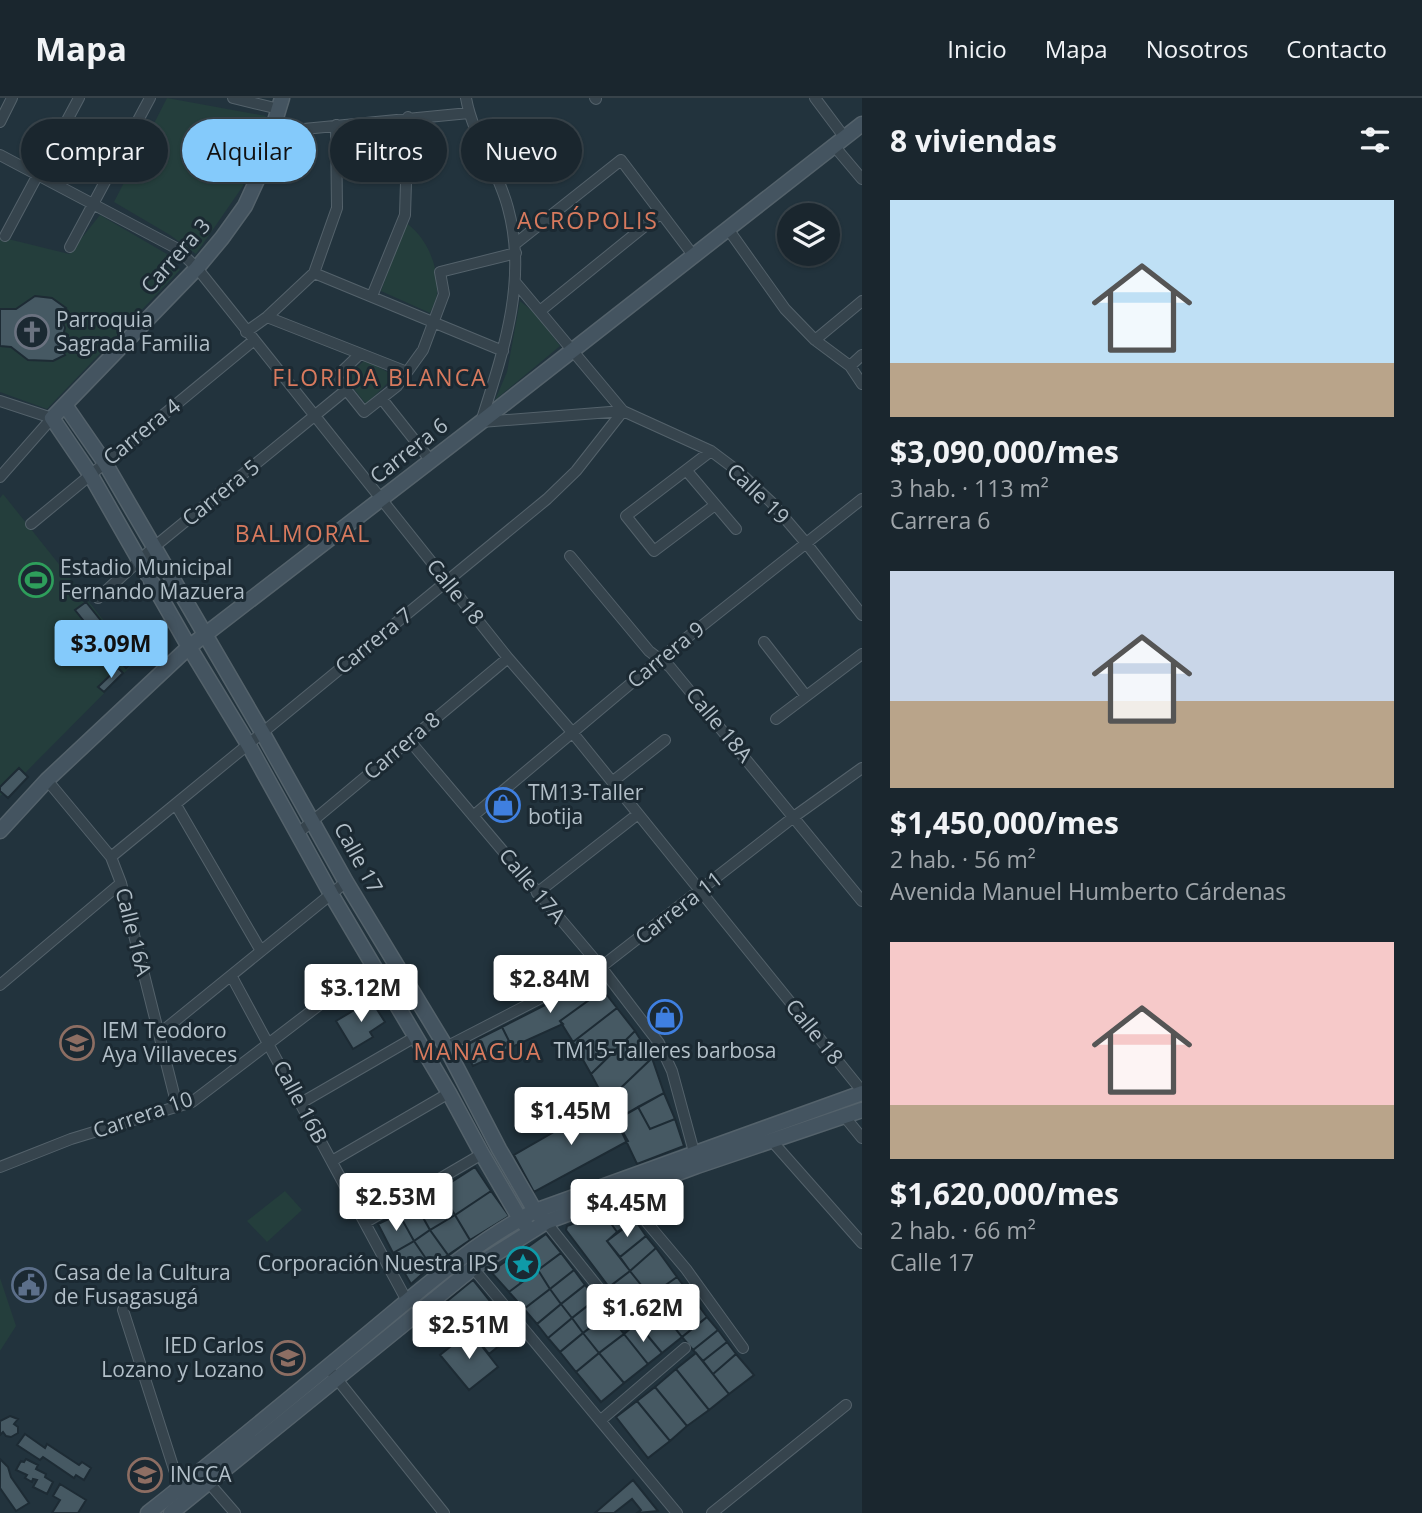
<!DOCTYPE html>
<html lang="es">
<meta charset="utf-8">
<style>
:root{--surface:#1a262e;--page:#27323a;--text:#f1f3f6;--muted:#9fa5aa;--line:#38434a;--accent:#84cafb}
body{margin:0;font-family:"Open Sans",sans-serif;background:var(--page);color:var(--text);height:100vh;display:flex;flex-direction:column;font-size:26px;white-space:nowrap}
*{box-sizing:border-box;margin:0}
p{font-size:23px;color:var(--muted)}
.icon{flex:none;width:38px;height:38px;fill:none;stroke:currentColor;stroke-width:2;stroke-linecap:round;stroke-linejoin:round}
.map{position:relative;flex:1;overflow:hidden}
.panel{display:flex;flex-direction:column;background:var(--surface);width:560px}
.panel>*{flex:none}
.top-card{position:absolute;left:21px;top:21px;width:665px;height:63px;display:flex;gap:14px}
.controls{position:absolute;left:777px;top:105px;display:grid;gap:14px}
.controls a{display:grid;place-items:center;width:63px;height:63px;border-radius:50%;background:var(--surface);box-shadow:0 2px 5px #0004,0 0 0 2px var(--line);font-size:35px}
.price{position:absolute;translate:-50% -60px;padding:0 16px;border-radius:7px;background:#fff;color:#222;font-size:23px;line-height:46px;filter:drop-shadow(0 2px 4px #0008)}
.price::after{content:'';position:absolute;left:50%;top:42px;width:21px;height:16px;margin-left:-10px;background:inherit;clip-path:polygon(0 0,100% 0,50% 100%)}
.price.current{background:var(--accent);color:#111}
ul{padding:0;list-style:none}
li{display:grid;align-content:center;gap:14px;height:371px;padding:0 28px}
li span{display:grid;place-items:center;height:217px;border-radius:0px;color:#555}
li>.icon{margin-inline-start:auto}
span .icon{width:126px;height:126px;fill:#fffc;stroke-width:1}
li b{font-size:30px}
h2{display:flex;justify-content:space-between;align-items:center;height:84px;padding:0 28px;font-size:30px}
.pill{padding:0 24px;border-radius:32px;background:var(--surface);box-shadow:0 2px 5px #0004,0 0 0 2px var(--line);font-size:24px;line-height:63px}
.pill.current{background:var(--accent);color:#111}
header{display:flex;align-items:center;gap:42px;box-sizing:border-box;height:98px;padding:0 35px;background:var(--surface);border-bottom:2px solid var(--line)}
header strong{font-size:33px}
nav{display:flex;gap:38px;margin-inline-start:auto;font-size:24px}
main{display:flex;flex:1;min-height:0}
.map>svg:first-child{display:block}
.green{fill:#243e3c}
.building{fill:#465963;stroke:#1d2b34;stroke-width:2}
.lines{fill:none;stroke-linecap:round;stroke-linejoin:round}
.street-casing{stroke:#54626b;stroke-width:12}
.secondary-casing{stroke:#54626b;stroke-width:17}
.street{stroke:#36444d;stroke-width:10}
.secondary{stroke:#445460;stroke-width:14}
.labels{text-anchor:middle;stroke-width:6;stroke-linejoin:round;paint-order:stroke}
.street-label{font-size:21px;fill:#b2bfc8;stroke:#1b2932}
.poi-label{font-size:21px;fill:#b2bfc8;stroke:#1b2932;text-anchor:start}
.neighbourhood-label{font-size:23px;letter-spacing:2px;fill:#d87a5e;stroke:#1b2932}
</style>
<header>
<strong>Mapa</strong>
<nav><a>Inicio</a><a>Mapa</a><a>Nosotros</a><a>Contacto</a></nav>
</header>
<main>
<div class="map">
<svg width="862" height="1415" viewBox="0 0 862 1415">
<rect width="100%" height="100%" fill="#22333d"/>
<!-- green -->
<path class="green" d="M167,0L266,18L243,88L196,156L170,137L114,104Z
M100,117L172,159L180,172L47,311L0,294V139L69,156Z
M406,125C427,139 439,169 437,194C437,201 433,208 430,215L381,193Z
M520,203L537,217L560,248L495,302L507,274Z
M365,262L395,278L366,306L345,280Z
M3,396L136,563L25,675L28,679L8,700L3,696L0,698V400Z
M285,1093L302,1112L267,1144L247,1123Z
M0,1180L16,1228L0,1253Z"/>
<!-- building -->
<path class="building" d="M35,198L52,200L66,210L58,216L61,219L65,230L60,249L65,257L53,263L28,262L11,249L0,248V211H16Z
M86,504L110,534L99,542L75,512Z
M115,540L134,563L126,570L106,547Z
M118,570L123,575L104,594L98,589Z
M19,670L28,679L8,700L0,693V689Z
M596,881L603,892L560,923L563,926L512,949L502,929Z
M603,892L617,910L573,944L560,923Z
M371,902L385,924L370,934L373,939L353,951L336,923Z
M617,910L635,933L591,976L573,944Z
M502,929L512,949L488,961L478,941Z
M635,933L652,960L606,1004L591,976Z
M478,941L488,961L473,968L463,949Z
M652,960L664,995L616,1022L606,1004Z
M664,995L675,1021L650,1031L638,1009Z
M606,1004L628,1043L534,1094L514,1057Z
M638,1009L650,1031L675,1021L684,1048L637,1066L616,1022Z
M475,1069L491,1093L455,1117L439,1092Z
M439,1092L455,1117L430,1132L416,1107Z
M491,1093L509,1118L470,1142L455,1117Z
M621,1105L635,1122L617,1134L603,1114Z
M416,1107L430,1132L414,1143L399,1116Z
M603,1114L617,1134L607,1143L630,1173L609,1189L566,1132L567,1128Z
M399,1116L414,1143L393,1155L378,1126Z
M455,1117L470,1142L448,1157L430,1132Z
M635,1122L646,1138L620,1159L607,1143Z
M430,1132L448,1157L431,1168L414,1143Z
M546,1136L561,1155L538,1172L525,1151Z
M646,1138L656,1150L630,1173L620,1159Z
M414,1143L431,1168L411,1186L393,1155Z
M656,1150L677,1179L650,1198L630,1173Z
M525,1151L538,1172L521,1185L506,1163Z
M561,1155L574,1172L550,1191L538,1172Z
M506,1163L521,1185L509,1194L491,1174Z
M538,1172L550,1191L524,1211L509,1194Z
M574,1172L585,1187L561,1206L550,1191Z
M630,1173L650,1198L629,1215L609,1189Z
M677,1179L693,1200L667,1220L650,1198Z
M473,1182L497,1212L470,1233L446,1204Z
M585,1187L596,1201L572,1220L561,1206Z
M550,1191L561,1206L537,1226L524,1211Z
M650,1198L682,1239L662,1255L629,1215Z
M693,1200L707,1219L682,1239L667,1220Z
M596,1201L608,1216L583,1235L572,1220Z
M561,1206L572,1220L548,1240L537,1226Z
M497,1212L516,1234L489,1256L470,1233Z
M608,1216L624,1236L599,1255L583,1235Z
M707,1219L718,1232L693,1252L682,1239Z
M572,1220L583,1235L560,1254L548,1240Z
M637,1225L662,1255L648,1266L624,1236Z
M718,1232L727,1244L703,1263L693,1252Z
M470,1233L498,1269L469,1292L440,1257Z
M583,1235L599,1255L576,1274L560,1254Z
M624,1236L648,1266L624,1285L599,1255Z
M727,1244L736,1256L713,1276L703,1263Z
M599,1255L624,1285L601,1304L576,1274Z
M696,1255L729,1296L709,1312L676,1271Z
M736,1256L754,1277L729,1296L713,1276Z
M676,1271L709,1312L687,1328L655,1289Z
M655,1289L687,1328L670,1343L637,1303Z
M637,1303L670,1343L648,1360L616,1319Z
M10,1318L18,1321L14,1326L18,1329V1335L11,1339L6,1338L3,1334L0,1337V1323Z
M25,1336L45,1350L47,1346L79,1367L82,1364L91,1370L84,1382L76,1377L74,1380L43,1359L40,1362L17,1347Z
M0,1361L8,1369L11,1379L29,1405L16,1413L0,1390Z
M26,1361L38,1367L36,1371L46,1376L45,1379L53,1384L47,1396L33,1389L37,1382L33,1381L32,1384L25,1380L27,1377L16,1372L21,1363L24,1364Z
M633,1382L658,1413L637,1415L641,1412L632,1401L614,1415H595Z
M60,1386L86,1402L78,1415H52L60,1402L53,1398Z"/>
<g class="lines">
<!-- street casing -->
<g class="street-casing">
<path id="street" d="M233,0L279,11
M466,0C473,39 498,71 508,110C528,183 503,254 481,324L623,313
M595,0L596,1
M815,0L845,40
M0,24L12,0
M273,34L469,15
M835,49L862,81
M0,57L176,150L197,170L508,560L572,634L862,993
M728,131L785,211L815,242L850,268L862,286
M5,138L79,0
M515,146L621,62L693,157
M70,149L150,0
M314,175L503,253
M516,185L623,313L711,353L739,374L771,404L806,445L862,517
M372,198L405,117L408,19
M540,213L661,115
M267,219L407,274
M246,234L267,219L314,175L337,110L336,27
M815,242L862,203
M360,256L336,279L364,314L397,288L423,252L444,196L440,174L516,155
M850,268L862,257
M382,301L431,363
M0,303L52,320L0,379
M711,353L626,418L654,453L715,407
M686,372L736,431
M31,426L253,243
M570,458L649,553L670,569L862,803
M98,500L154,449L346,292
M764,544L806,598
M776,621L862,556
M409,642L601,869L659,945L672,973L694,1054
M47,682L111,759L121,785L177,1008
M612,684L665,642
M176,707L261,853
M473,718L660,561L862,401
M297,736L508,560
M111,759L547,401L576,373L623,313
M537,795L638,716
M232,879L407,1203
M0,887L121,785
M159,936L346,784
M446,949L601,869L795,718L862,670
M301,1005L415,939
M844,1018L862,1040
M771,1042L862,1145
M332,1063L449,995
M0,1069L71,1041L192,1004L373,866
M623,1096L686,1171L743,1250
M366,1124L482,1056
M546,1124L626,1224
M473,1170L677,1415
M123,1212L180,1390
M333,1276L444,1415
M601,1322L685,1250
M209,1385L235,1415
M712,1415L846,1307"/>
</g>
<!-- secondary casing -->
<g class="secondary-casing">
<path id="secondary" d="M282,0L257,82L245,108L222,140L197,170L52,320L90,376L189,549L248,646L331,796L449,995L482,1056L520,1121L530,1132
M65,307L105,365L262,634L346,784L446,949L499,1051L535,1113L546,1124
M0,733L47,682L189,549L481,324L862,26
M148,1415C219,1359 289,1301 359,1243C415,1197 471,1146 535,1113L862,995
M171,1415L473,1170L546,1124L697,1068L862,1012"/>
</g>
<!-- street -->
<use href="#street" class="street"/>
<!-- secondary -->
<use href="#secondary" class="secondary"/>
</g>
<!-- icons -->
<defs>
<g id="church-ring" transform="scale(1.75)"><circle r="9.5" fill="#1b2932" stroke="#6b7280" stroke-width="1.5"/><path d="M-1.2-6h2.4v3.5h3.3v2.4h-3.3V6h-2.4V-.1h-3.3v-2.4h3.3Z" fill="#6b7280"/></g>
<g id="stadium-ring" transform="scale(1.75)"><circle r="9.5" fill="#1b2932" stroke="#2e9e5b" stroke-width="1.5"/><path d="M0-5a6.5 5 0 1 0 0 10a6.5 5 0 1 0 0-10ZM-3.5-1.8h7v3.6h-7Z" fill="#2e9e5b"/></g>
<g id="shop-ring" transform="scale(1.75)"><circle r="9.5" fill="#1b2932" stroke="#3f7fe0" stroke-width="1.5"/><path d="M-5-2.5h2.3a2.7 3.5 0 0 1 5.4 0H5L5.5 6h-11ZM-1.5-2.5h3a1.5 2.3 0 0 0-3 0Z" fill="#3f7fe0"/></g>
<g id="school-ring" transform="scale(1.75)"><circle r="9.5" fill="#1b2932" stroke="#8d6e63" stroke-width="1.5"/><path d="M0-5L7-2L0 1L-7-2ZM-4 1L0 2.5L4 1V4Q0 6-4 4Z" fill="#8d6e63"/></g>
<g id="sight-ring" transform="scale(1.75)"><circle r="9.5" fill="#1b2932" stroke="#0f9aa8" stroke-width="1.5"/><path d="M0-6L1.8-2.2L6-1.7L2.9 1.2L3.7 5.4L0 3.3L-3.7 5.4L-2.9 1.2L-6-1.7L-1.8-2.2Z" fill="#0f9aa8"/></g>
<g id="civic-ring" transform="scale(1.75)"><circle r="9.5" fill="#1b2932" stroke="#5c6f8a" stroke-width="1.5"/><path d="M-.6-6.5H3V-4.5H.6V-3L4-1V1h2V6H-6V1h2V-1L-.6-3ZM-1.2 2.5V6h2.4V2.5Z" fill="#5c6f8a"/></g>
<g id="university-ring" transform="scale(1.75)"><circle r="9.5" fill="#1b2932" stroke="#8d6e63" stroke-width="1.5"/><path d="M0-5L7-2L0 1L-7-2ZM-4 1L0 2.5L4 1V4Q0 6-4 4Z" fill="#8d6e63"/></g>
</defs>
<g fill-rule="evenodd">
<use href="#church-ring" x="32" y="234"/>
<use href="#stadium-ring" x="36" y="482"/>
<use href="#shop-ring" x="503" y="707"/>
<use href="#shop-ring" x="665" y="919"/>
<use href="#school-ring" x="77" y="945"/>
<use href="#sight-ring" x="523" y="1166"/>
<use href="#civic-ring" x="29" y="1187"/>
<use href="#school-ring" x="288" y="1260"/>
<use href="#university-ring" x="145" y="1377"/>
</g>
<g class="labels">
<!-- street labels -->
<g class="street-label">
<text transform="translate(176 158) rotate(-48)" y="7">Carrera 3</text>
<text transform="translate(142 334) rotate(-39)" y="7">Carrera 4</text>
<text transform="translate(409 353) rotate(-38)" y="7">Carrera 6</text>
<text transform="translate(221 395) rotate(-39)" y="7">Carrera 5</text>
<text transform="translate(758 396) rotate(44)" y="7">Calle 19</text>
<text transform="translate(455 494) rotate(51)" y="7">Calle 18</text>
<text transform="translate(374 543) rotate(-39)" y="7">Carrera 7</text>
<text transform="translate(666 557) rotate(-39)" y="7">Carrera 9</text>
<text transform="translate(719 627) rotate(50)" y="7">Calle 18A</text>
<text transform="translate(402 648) rotate(-40)" y="7">Carrera 8</text>
<text transform="translate(358 760) rotate(61)" y="7">Calle 17</text>
<text transform="translate(532 788) rotate(50)" y="7">Calle 17A</text>
<text transform="translate(679 810) rotate(-38)" y="7">Carrera 11</text>
<text transform="translate(133 834) rotate(76)" y="7">Calle 16A</text>
<text transform="translate(814 934) rotate(51)" y="7">Calle 18</text>
<text transform="translate(300 1004) rotate(62)" y="7">Calle 16B</text>
<text transform="translate(143 1017) rotate(-19)" y="7">Carrera 10</text>
</g>
<!-- poi labels -->
<g class="poi-label">
<text x="56" y="229">Parroquia<tspan x="56" dy="24">Sagrada Familia</tspan></text>
<text x="60" y="477">Estadio Municipal<tspan x="60" dy="24">Fernando Mazuera</tspan></text>
<text x="528" y="702">TM13-Taller<tspan x="528" dy="24">botija</tspan></text>
<text x="102" y="940">IEM Teodoro<tspan x="102" dy="24">Aya Villaveces</tspan></text>
<text x="665" y="960" text-anchor="middle">TM15-Talleres barbosa</text>
<text x="498" y="1173" text-anchor="end">Corporación Nuestra IPS</text>
<text x="54" y="1182">Casa de la Cultura<tspan x="54" dy="24">de Fusagasugá</tspan></text>
<text x="264" y="1255" text-anchor="end">IED Carlos<tspan x="264" dy="24">Lozano y Lozano</tspan></text>
<text x="170" y="1384">INCCA</text>
</g>
<!-- neighbourhood labels -->
<g class="neighbourhood-label">
<text x="588" y="131">ACRÓPOLIS</text>
<text x="380" y="288">FLORIDA BLANCA</text>
<text x="303" y="444">BALMORAL</text>
<text x="478" y="962">MANAGUA</text>
</g>
</g>
</svg>
<div class="controls">
<a><svg class="icon" aria-label="layers" viewBox="0 0 24 24"><path d="M12 4l9 5-9 5-9-5zM3 14l9 5 9-5"/></svg></a>
</div>
<b class="price current" style="left:111px;top:582px">$3.09M</b>
<b class="price" style="left:550px;top:917px">$2.84M</b>
<b class="price" style="left:361px;top:926px">$3.12M</b>
<b class="price" style="left:571px;top:1049px">$1.45M</b>
<b class="price" style="left:396px;top:1135px">$2.53M</b>
<b class="price" style="left:627px;top:1141px">$4.45M</b>
<b class="price" style="left:643px;top:1246px">$1.62M</b>
<b class="price" style="left:469px;top:1263px">$2.51M</b>
<div class="top-card">
<a class="pill">Comprar</a>
<a class="pill current">Alquilar</a>
<a class="pill">Filtros</a>
<a class="pill">Nuevo</a>
</div>
</div>
<section class="panel">
<h2>8 viviendas<svg class="icon" aria-label="filters" viewBox="0 0 24 24"><path d="M4 7h16M4 17h16"/><circle cx="9" cy="7" r="2"/><circle cx="15" cy="17" r="2"/></svg></h2>
<ul>
<li><span style="background:linear-gradient(#bfe0f5 75%,#b9a48a 0)"><svg class="icon" aria-label="home" viewBox="0 0 24 24"><path d="M3 11l9-7 9 7M6 9v11h12V9"/></svg></span><div><b>$3,090,000/mes</b><p>3 hab. · 113 m²</p><p>Carrera 6</p></div></li>
<li><span style="background:linear-gradient(#c9d6e8 60%,#b9a48a 0)"><svg class="icon" aria-label="home" viewBox="0 0 24 24"><path d="M3 11l9-7 9 7M6 9v11h12V9"/></svg></span><div><b>$1,450,000/mes</b><p>2 hab. · 56 m²</p><p>Avenida Manuel Humberto Cárdenas</p></div></li>
<li><span style="background:linear-gradient(#f6c9c9 75%,#b9a48a 0)"><svg class="icon" aria-label="home" viewBox="0 0 24 24"><path d="M3 11l9-7 9 7M6 9v11h12V9"/></svg></span><div><b>$1,620,000/mes</b><p>2 hab. · 66 m²</p><p>Calle 17</p></div></li>
</ul>
</section>
</main>
